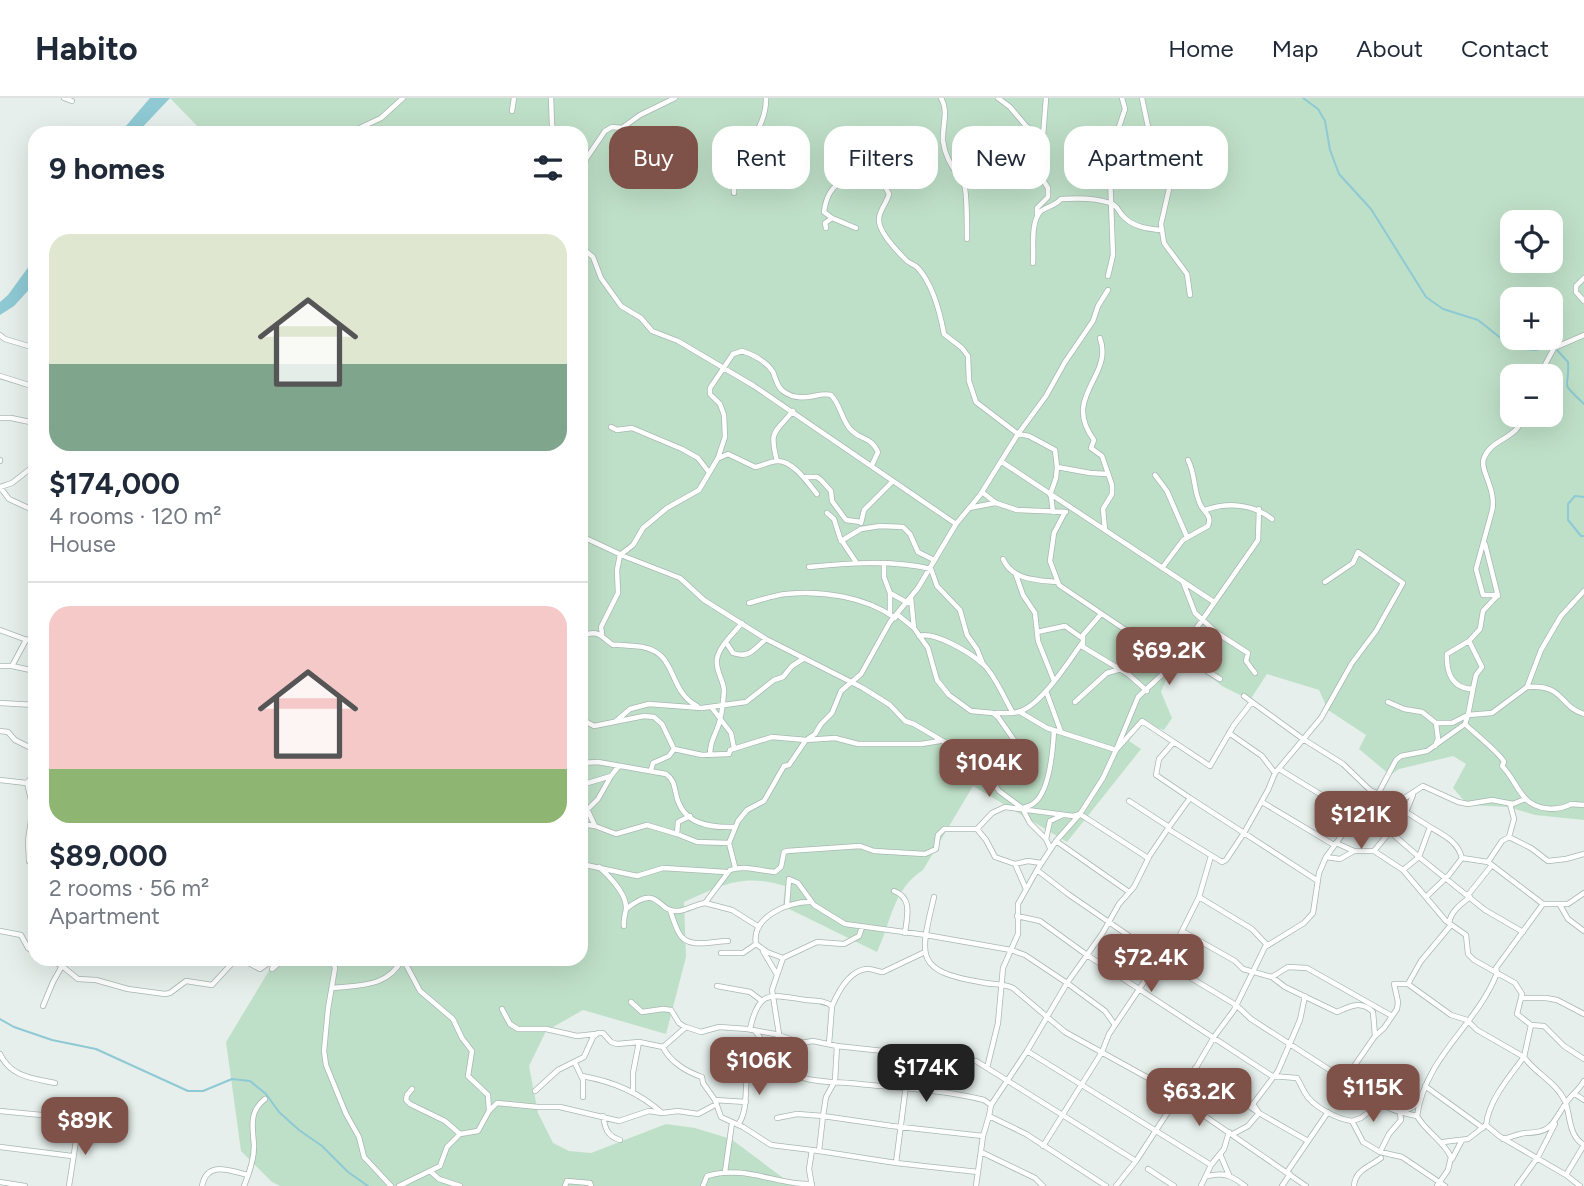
<!DOCTYPE html>
<meta charset="utf-8">
<style>
:root{--surface:#fff;--page:#f6f6f7;--text:#1f2937;--muted:#747a83;--line:#e0e1e3;--accent:#7f5249}
body{margin:0;font-family:Figtree,sans-serif;background:var(--page);color:var(--text);height:100vh;display:flex;flex-direction:column;font-size:26px;white-space:nowrap}
*{box-sizing:border-box;margin:0}
p{font-size:23px;color:var(--muted)}
.icon{flex:none;width:38px;height:38px;fill:none;stroke:currentColor;stroke-width:2;stroke-linecap:round;stroke-linejoin:round}
.map{position:relative;flex:1;overflow:hidden}
.side{position:absolute;left:28px;top:28px;width:560px;height:840px;display:flex;flex-direction:column;background:var(--surface);border-radius:21px;box-shadow:0 7px 28px #0002}
.side>*{flex:none}
.hud{position:absolute;left:609px;top:28px;width:665px;height:63px;display:flex;gap:14px}
.controls{position:absolute;left:1500px;top:112px;display:grid;gap:14px}
.controls a{display:grid;place-items:center;width:63px;height:63px;border-radius:14px;background:var(--surface);box-shadow:0 7px 28px #0002;font-size:35px}
.price{position:absolute;translate:-50% -60px;padding:0 16px;border-radius:14px;background:var(--accent);color:#fff;font-size:23px;line-height:46px;filter:drop-shadow(0 2px 4px #0008)}
.price::after{content:'';position:absolute;left:50%;top:42px;width:21px;height:16px;margin-left:-10px;background:inherit;clip-path:polygon(0 0,100% 0,50% 100%)}
.price.selected{background:#222;color:#fff}
ul{padding:0;list-style:none}
li{display:grid;align-content:center;gap:14px;height:371px;padding:0 21px}
li+li{border-top:2px solid var(--line)}
li span{display:grid;place-items:center;height:217px;border-radius:21px;color:#555}
li>.icon{margin-inline-start:auto}
span .icon{width:126px;height:126px;fill:#fffc;stroke-width:1}
li b{font-size:30px}
h2{display:flex;justify-content:space-between;align-items:center;height:84px;padding:0 21px;font-size:30px}
.tag{padding:0 24px;border-radius:21px;background:var(--surface);box-shadow:0 7px 28px #0002;font-size:24px;line-height:63px}
.tag.selected{background:var(--accent);color:#fff}
header{display:flex;align-items:center;gap:42px;box-sizing:border-box;height:98px;padding:0 35px;background:var(--surface);border-bottom:2px solid var(--line)}
header strong{font-size:33px}
nav{display:flex;gap:38px;margin-inline-start:auto;font-size:24px}
.map>svg:first-child{display:block}
.green{fill:#bfe0c8;fill-rule:evenodd}
.water{fill:#8ec9d4}
.lines{fill:none;stroke-linecap:round;stroke-linejoin:round}
.stream{stroke:#8ec9d4;stroke-width:2}
.minor-casing{stroke:#a8b8b2;stroke-width:6}
.minor{stroke:#fff;stroke-width:4.5}
</style>
<header>
<strong>Habito</strong>
<nav><a>Home</a><a>Map</a><a>About</a><a>Contact</a></nav>
</header>
<div class="map">
<svg width="1584" height="1088" viewBox="0 0 1584 1088">
<rect width="100%" height="100%" fill="#e6efeb"/>
<!-- green -->
<path class="green" d="M1584,0V722L1535,717L1508,709L1468,707L1453,690L1466,666L1453,658L1399,671L1390,677L1359,651L1366,637L1328,612L1319,592L1267,576L1250,602L1222,588L1183,559L1169,574L1161,594L1172,620L1164,632L1141,624L1129,643L1141,651L1067,744L973,688L923,772C893,791 891,824 877,854L783,808L785,788C742,775 723,787 684,804L686,859L666,936L583,912L546,933L529,968L538,1015L553,1045L569,1053L591,1055L666,1026L695,1030L731,1041L794,1088H280L272,1084L241,1053L226,944L276,861H581V35H204L170,0ZM1512,124H1550V163H1512ZM1512,201H1550V240H1512ZM1512,278H1550V317H1512Z"/>
<!-- water -->
<path class="water" d="M150,0H170L137,35H120Z
M35,160V185L14,208L0,217V204L8,197Z"/>
<g class="lines">
<!-- stream -->
<path class="stream" d="M1303,0L1318,11L1325,23L1330,52L1339,76L1371,111L1426,199L1443,211L1478,222L1512,249L1534,252L1551,249
M1556,251L1568,264C1570,294 1558,281 1584,306
M1584,399L1575,398L1568,406V422L1581,438H1584
M0,921L14,929L52,942L96,951L188,993H203L232,981L250,983L266,996L279,1014L299,1032L322,1048L348,1074L368,1088"/>
<!-- minor casing -->
<g class="minor-casing">
<path id="minor" d="M64,0L72,3
M551,0L552,27L555,35
M941,0C949,13 942,28 943,43C945,61 955,72 964,87C967,92 967,132 967,141
M998,0L1010,9L1026,28L1044,40
M1142,0L1153,53L1169,75V91L1161,126L1164,145L1187,176L1190,197
M512,13L514,0
M349,35L381,20L403,0
M864,41L869,57L889,96C887,105 879,112 879,121C878,133 896,152 905,161C908,165 914,166 918,170C933,187 940,214 944,236L962,250L968,258L969,283L976,304L1018,336L1029,338L1055,352L1057,369L1090,375L1107,376
M845,82C831,88 826,99 824,114L832,120L856,130
M581,85L586,61L605,33L612,29L622,30L640,17L675,0
M734,95C732,59 767,35 766,0
M1037,117V110L1048,99V90L1040,77L1046,0
M826,130L825,125L832,120
M581,149L593,159L601,180L621,208L641,220L652,233L678,243L754,288L956,426
M1033,165C1034,151 1030,123 1041,113C1048,108 1055,108 1061,101C1076,100 1096,100 1110,105C1117,107 1118,112 1122,117C1132,129 1148,131 1162,132
M1108,178L1113,157L1110,77L1118,32L1125,11L1122,0
M1584,180L1576,188V194L1584,203
M0,237L5,241L35,250
M1100,240C1114,279 1061,298 1094,342L1091,350L1102,358L1112,387V396L1103,411L1105,432
M0,278L35,289
M1539,278L1554,250L1584,237
M0,320H11L35,325
M611,329L617,332L632,330L682,351L698,360L708,373
M719,360L728,356L755,369C762,368 770,363 778,363C793,363 808,385 817,396
M0,362V363
M777,363C769,332 774,336 793,313
M1002,364L1214,504
M1155,377L1167,393L1187,439
M806,379H817L821,382L831,393L832,403L846,422L861,424
M0,389L9,401L35,413
M0,389L12,385L35,367
M982,394L996,405L1017,412L1066,414
M1050,397L1056,380L1057,369
M1051,398L1053,414
M969,410L995,405
M1205,412C1228,404 1253,406 1272,421
M1492,413C1497,391 1479,372 1484,360C1492,339 1519,342 1523,317
M1065,414L1054,435L1050,463L1059,487L1173,564
M827,415L834,421L840,440L856,464
M861,425L864,412L893,383
M581,438L626,459L680,480L704,502L766,541L863,590L890,607L905,623L914,626L980,665L999,693L1022,710L1030,725L1046,741L1050,750
M35,442L33,451L35,457
M841,443L861,431L880,428L903,429L910,436L918,454L934,462
M1485,446L1498,498
M1003,461C1012,482 1036,482 1057,484
M884,466V479L890,495V516
M809,469C848,465 892,462 931,471L937,488L960,512L967,537L977,551L983,566
M1162,470L1183,442L1208,428C1212,418 1206,416 1201,408C1193,393 1196,377 1188,362
M1016,477L1023,497L1035,515L1038,543L1054,583
M1183,484L1195,515L1217,535L1248,555L1246,563L1255,575
M1584,493L1561,518L1541,552L1527,589L1492,615L1468,617L1465,626C1474,635 1501,656 1504,664L1502,668C1512,678 1516,690 1525,700C1536,713 1559,713 1571,706L1584,707
M890,495L908,505
M911,500L914,530
M749,505C761,502 774,497 786,496C822,492 866,499 895,520
M1101,516L1083,537V549L1128,576L1147,593
M898,517L914,530L928,550L937,582L949,597L971,613L993,615L998,619L1014,642
M0,532L27,542
M1037,534L1065,528L1082,540
M602,536L601,529L618,495L617,472L620,457L633,447L643,430L667,410L699,392L718,360L725,339L724,317L720,306L710,296V290L733,256L742,253C754,257 766,263 773,274C776,281 777,289 783,293C802,307 818,293 831,297C841,307 842,324 852,333C863,343 870,338 878,354L872,367
M581,538C599,531 600,538 613,547C619,546 626,548 634,548C680,550 665,591 697,608
M919,538C935,533 971,555 984,567C996,579 1004,600 1013,615
M1469,543L1482,569L1476,577L1473,591
M727,546L733,555C750,561 755,550 766,541
M1181,553L1189,562L1220,581
M0,568H12L26,542L35,540
M12,568L35,573
M1527,589C1565,586 1558,608 1584,616
M1046,593L1061,634
M1075,604L1107,575L1121,571
M1252,604L1303,641L1343,666L1370,692L1397,705L1406,714L1374,753L1403,772L1446,823L1466,837L1468,856L1474,862L1497,875C1477,927 1425,959 1417,1018C1426,1034 1443,1042 1451,1059L1448,1072L1437,1088
M1388,604L1404,611L1422,614L1436,625H1452L1468,617L1473,591C1452,591 1446,574 1447,556L1469,543L1480,531L1483,513L1498,497H1483L1476,471L1492,413
M0,605L35,607
M712,610L731,635L734,650
M1020,614L1047,630L1116,652L1138,599L1168,571L1258,442L1259,411
M996,615C1003,615 1011,616 1018,614C1041,608 1068,564 1082,545
M581,617L583,622L581,637
M581,621L594,628L644,618L654,619L662,626L674,651L702,657L729,656L730,652L772,639L806,642L835,640L858,646H921L940,643
M616,623L630,611L649,606L702,610L746,604L774,582L783,579L792,568L803,561
M0,633L8,634L15,642L35,652
M1229,635L1262,658L1275,675
M1435,648L1438,641L1436,625
M710,657C710,646 713,641 717,631C722,620 723,605 724,593C724,582 715,573 717,561C719,548 734,535 742,525
M581,665L598,664L666,676C674,682 674,687 676,696C682,726 709,730 735,729
M1279,671L1356,718
M651,672L653,665L669,658L674,651
M35,675L27,685L33,710L28,742L29,763H35
M0,682L35,686
M581,687L611,678L618,669
M1413,697L1406,714L1430,729
M581,698L595,728
M1190,700L1244,735L1268,692L1275,675L1321,620L1352,565L1376,533L1403,485L1358,454L1353,465L1325,484
M1129,703L1169,729L1190,700L1156,677L1159,661L1173,645
M1262,704L1334,747
M1397,705L1423,688L1458,704L1468,706L1492,702L1513,706L1525,701
M1023,710C1027,708 1031,708 1034,705C1050,693 1053,651 1054,632
M1365,712L1419,759L1403,772
M581,718L598,701L611,678
M581,726L595,728L616,736L647,727L677,736L678,724L690,718
M977,731L986,742L995,759L1015,766L1026,791
M1168,731L1222,764L1226,762L1244,735L1318,783
M677,736L697,744L729,745
M1509,739L1514,721L1510,706
M1046,741L1050,723L1063,717
M1056,743L1080,716L1103,680L1116,652L1142,623L1210,668L1234,627L1252,604L1244,598
M581,745L586,727
M1336,745L1354,753
M1584,756L1566,761L1548,763L1531,750L1509,739L1502,743L1488,764L1543,806H1568L1584,795
M1326,759L1340,761L1354,753H1374
M1488,764L1462,760C1458,744 1444,737 1430,729L1419,759L1485,812L1523,834
M581,766L637,778L663,770L726,774
M1015,766L1028,763L1041,765
M599,769C609,778 627,796 626,811C625,818 623,821 624,828
M735,769L729,745L738,723L747,712L764,703L784,668L789,667L806,642L815,636L821,626L832,615L841,593L861,576L890,524L918,490L956,426L980,397L1018,336L1046,298L1065,264L1093,223L1098,208L1108,192
M894,793C913,800 907,818 905,835
M1129,794L1056,743L1037,772L1068,796L1186,877L1236,907L1251,921L1336,976L1345,980L1350,979
M1468,797L1492,767
M934,799C920,858 914,873 980,884C992,887 1002,885 1013,890L1065,934L1179,997L1206,1019L1306,1088
M1199,799L1252,831L1267,847
M1426,799L1449,777L1462,760
M705,805L732,812L759,829
M1543,806L1496,870L1497,875L1515,885L1522,896L1517,916L1531,927L1524,959C1536,976 1556,984 1565,1003C1571,1019 1568,1037 1584,1047
M787,807L789,781L798,785L814,807L845,826L926,837L1011,852L1025,857L1067,885L1027,953L991,1007
M1560,807L1568,821L1584,833
M626,811C660,784 656,814 677,813C686,813 696,806 705,805L730,772C744,767 760,773 775,774L781,769L784,754L787,753L860,748L874,753L925,756L936,751L938,737L944,731H977L992,715L1005,709L1073,718L1080,716L1148,760L1169,729
M670,812C673,820 675,828 679,835C687,852 714,843 728,843
M1017,818L1040,823L1087,857L1272,978L1297,980C1300,985 1302,990 1305,995C1313,1009 1337,1021 1352,1023L1363,1044L1380,1054L1402,1059L1445,1088
M1449,825C1451,813 1461,806 1470,799
M0,833L21,837L28,850L35,855
M1182,833L1235,863L1243,871L1272,879L1288,869L1307,870L1392,918
M756,846C751,819 789,803 811,804
M1174,850L1176,869
M763,853L776,875
M721,855H743L756,846L767,854L783,860L817,844L844,846L859,838L862,829
M49,861L62,868L78,881L96,882L128,891L165,896L170,895L186,883L212,887L235,862L245,863L260,871L274,861
M276,861L272,871L280,864
M332,861L335,870L328,911L324,953L326,967L346,1016L359,1039L364,1059L391,1088
M403,861L420,893L453,921L462,940L472,953L468,978L488,997L489,1013
M1272,879L1285,889L1337,914C1350,908 1361,902 1373,914L1375,938
M1408,886L1421,863L1451,827
M717,888L750,894L762,903
M333,890C360,887 389,889 402,861
M1522,900H1546L1557,902L1584,916
M631,904L642,914L663,911L671,912L679,925L685,929
M43,908L53,884L62,868
M832,908C838,894 849,873 866,871C872,870 878,874 883,874L925,854
M502,911L510,926L518,931H546L577,938L595,936
M1115,927L1105,913L1067,885L1102,836L1119,806L1134,789L1149,759
M1531,927L1544,928L1564,948L1584,961
M750,931C759,890 771,897 806,902C815,903 824,902 832,908L829,946
M755,933C765,944 769,960 780,969C802,986 833,983 859,986C900,990 944,992 984,1002L991,1007L989,1018L1026,1036L1106,1088
M779,936L772,892L783,860
M663,949C670,964 687,974 702,979L703,985L715,1002L721,1019L743,1029L771,1047L812,1052
M1027,953L1211,1067L1201,1088
M0,956C11,979 32,980 55,985
M575,965L583,982V999
M987,970L998,925L1003,870L1018,836V806L1037,772
M1195,970L1259,1015L1308,1043
M582,978C611,983 640,995 662,1015
M1425,988L1483,1030
M412,991L407,997L406,1002L410,1006L445,1023L460,1036
M535,993L558,972L584,959L593,939L598,935H603L611,944L617,946L639,944L663,949L686,929L701,934L719,929L747,931L775,936L801,945L813,943L837,948L976,963L1136,1063
M633,995V975L639,944
M1575,996L1584,1002
M715,1002L746,1004
M0,1013L83,1021L76,1043L69,1088
M603,1018C605,1030 607,1038 620,1042
M1417,1018C1390,1013 1365,1002 1350,979V974L1375,938L1384,930L1397,911L1398,904L1394,886H1408L1451,917L1467,922L1477,932L1524,959C1509,979 1489,1002 1486,1027
M777,1020L797,1016L823,1018L826,999L835,983L837,948
M1352,1023L1361,1020L1380,1005
M738,1027C756,1001 731,960 772,961
M1233,1036L1248,1028L1259,1015L1253,1006L1278,973L1300,922L1305,898
M1503,1041C1510,1040 1517,1036 1525,1035C1553,1035 1552,1025 1566,1005C1571,997 1579,992 1584,983
M1443,1044L1468,1041L1486,1027L1499,1038L1566,1077
M1043,1048L1102,954L1109,936L1144,884L1174,849L1199,799L1211,758
M0,1049L72,1058
M819,1053L896,1065L978,1074
M981,1054L1035,1080L1043,1088
M1380,1054L1389,1036L1401,1022L1400,1015L1413,1009L1417,1005
M1220,1056L1229,1077
M1452,1061L1461,1044
M896,1065L910,956
M1211,1067L1224,1051L1229,1034
M1148,1071L1174,1088
M430,1073L439,1081L460,1088
M725,1074L732,1025
M1287,1074L1328,1014
M1208,1078C1225,1074 1232,1078 1245,1088
M0,1084L25,1088
M202,1088C207,1062 230,1073 248,1077
M244,1088C249,1076 254,1061 254,1048C253,1030 248,1014 265,1001
M399,1088L440,1068L447,1049L460,1036L478,1033L489,1013L497,1005L538,1009H560L619,1023L649,1013L662,1015L678,1013L698,1016L713,1008
M565,1088L567,1083L590,1085L591,1088
M703,1088L707,1078C746,1066 778,1088 812,1086
M812,1088L809,1071L812,1052L819,1053L823,1018L892,1028L983,1038
M976,1088L983,1038L989,1018
M1116,1088L1136,1063L1179,997L1180,991L1187,985L1214,939L1234,912L1265,849L1304,825L1313,815L1319,775L1326,759L1356,718L1365,712L1378,696L1396,662L1401,658L1427,653L1465,626
M1282,1088L1290,1076
M1354,1088C1355,1072 1369,1069 1381,1060
M1517,1088L1538,1059L1555,1026
M1580,1088L1566,1077L1584,1047"/>
</g>
<!-- minor -->
<use href="#minor" class="minor"/>
</g>
</svg>
<div class="controls">
<a><svg class="icon" aria-label="locate" viewBox="0 0 24 24"><circle cx="12" cy="12" r="6"/><path d="M12 2v4M12 18v4M2 12h4M18 12h4"/></svg></a>
<a>+</a>
<a>−</a>
</div>
<b class="price" style="left:1169px;top:589px">$69.2K</b>
<b class="price" style="left:989px;top:701px">$104K</b>
<b class="price" style="left:1361px;top:753px">$121K</b>
<b class="price" style="left:1151px;top:896px">$72.4K</b>
<b class="price" style="left:759px;top:999px">$106K</b>
<b class="price selected" style="left:926px;top:1006px">$174K</b>
<b class="price" style="left:1373px;top:1026px">$115K</b>
<b class="price" style="left:1199px;top:1030px">$63.2K</b>
<b class="price" style="left:85px;top:1059px">$89K</b>
<div class="hud">
<a class="tag selected">Buy</a>
<a class="tag">Rent</a>
<a class="tag">Filters</a>
<a class="tag">New</a>
<a class="tag">Apartment</a>
</div>
<section class="side">
<h2>9 homes<svg class="icon" aria-label="filters" viewBox="0 0 24 24"><path d="M4 7h16M4 17h16"/><circle cx="9" cy="7" r="2"/><circle cx="15" cy="17" r="2"/></svg></h2>
<ul>
<li><span style="background:linear-gradient(#dfe7d0 60%,#7fa58c 0)"><svg class="icon" aria-label="home" viewBox="0 0 24 24"><path d="M3 11l9-7 9 7M6 9v11h12V9"/></svg></span><div><b>$174,000</b><p>4 rooms · 120 m²</p><p>House</p></div></li>
<li><span style="background:linear-gradient(#f6c9c9 75%,#8fb573 0)"><svg class="icon" aria-label="home" viewBox="0 0 24 24"><path d="M3 11l9-7 9 7M6 9v11h12V9"/></svg></span><div><b>$89,000</b><p>2 rooms · 56 m²</p><p>Apartment</p></div></li>
</ul>
</section>
</div>
